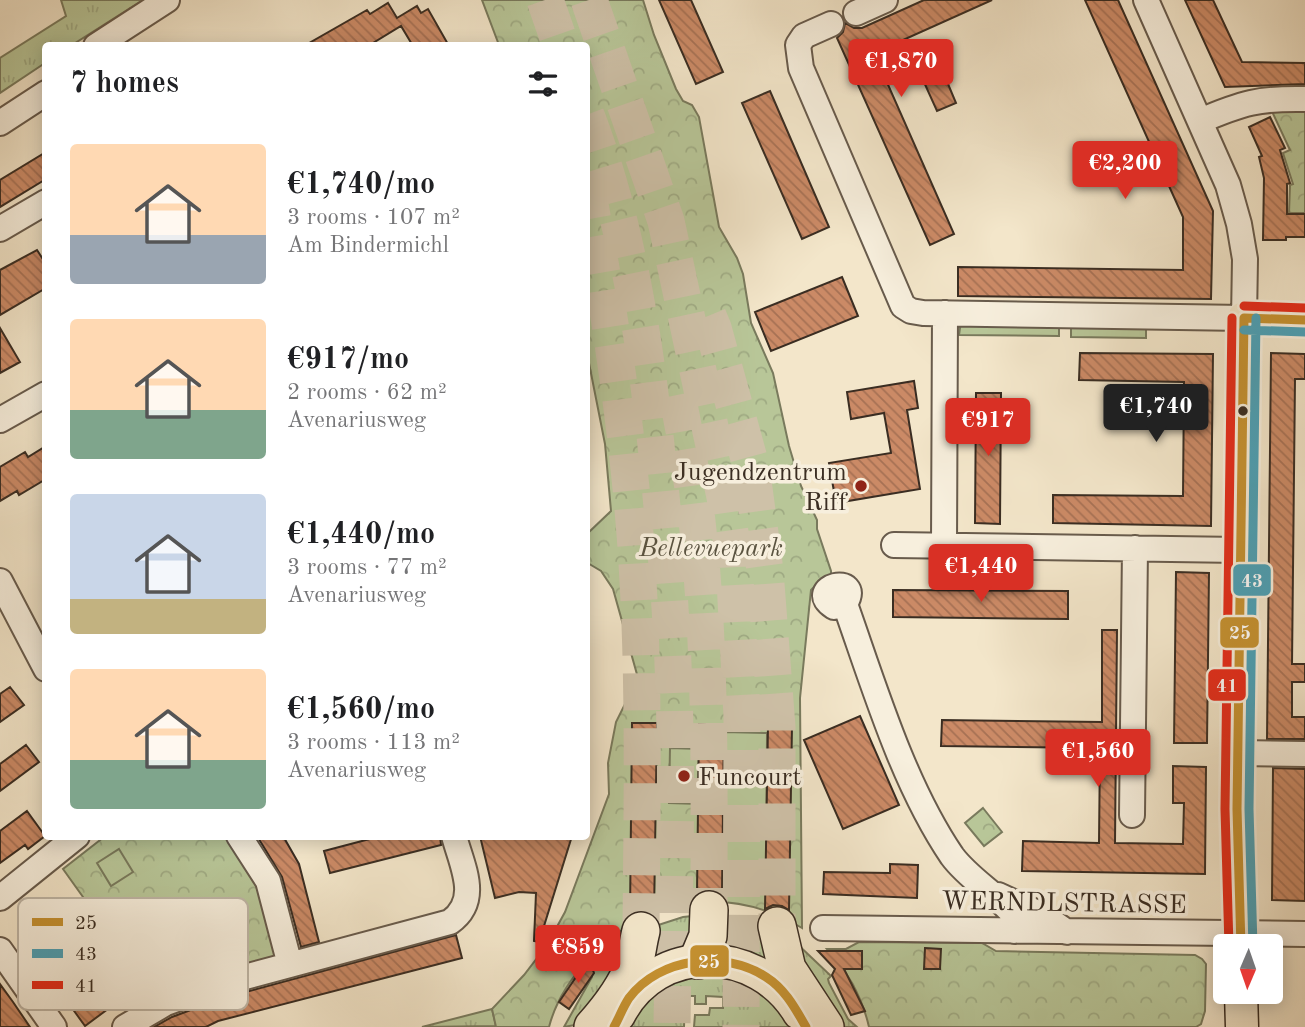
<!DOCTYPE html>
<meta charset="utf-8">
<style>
:root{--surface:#fff;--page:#f6f6f6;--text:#202124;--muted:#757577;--accent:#d93025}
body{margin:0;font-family:"Old Standard TT",serif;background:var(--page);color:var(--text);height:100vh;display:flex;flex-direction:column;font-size:26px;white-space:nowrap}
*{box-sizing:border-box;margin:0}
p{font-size:23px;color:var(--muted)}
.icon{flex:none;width:38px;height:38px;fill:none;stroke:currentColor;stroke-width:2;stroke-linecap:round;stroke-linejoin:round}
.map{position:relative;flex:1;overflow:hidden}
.side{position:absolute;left:42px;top:42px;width:548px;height:798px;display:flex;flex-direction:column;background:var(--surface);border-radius:7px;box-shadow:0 4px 18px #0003}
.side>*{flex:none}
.needle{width:46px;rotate:182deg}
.controls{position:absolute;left:1213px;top:934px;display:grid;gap:14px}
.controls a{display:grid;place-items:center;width:70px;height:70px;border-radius:7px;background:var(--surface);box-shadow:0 4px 18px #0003;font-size:35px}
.price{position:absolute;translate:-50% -60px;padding:0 16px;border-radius:7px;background:var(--accent);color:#fff;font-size:23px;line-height:46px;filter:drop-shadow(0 2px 4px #0008)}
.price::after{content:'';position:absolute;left:50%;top:42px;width:21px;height:16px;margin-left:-10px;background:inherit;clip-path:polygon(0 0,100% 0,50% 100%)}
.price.selected{background:#222;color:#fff}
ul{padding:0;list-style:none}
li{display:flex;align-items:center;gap:21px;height:175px;padding:0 28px}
li span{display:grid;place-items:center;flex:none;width:196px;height:140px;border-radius:7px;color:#555}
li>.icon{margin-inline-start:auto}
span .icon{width:84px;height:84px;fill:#fffc;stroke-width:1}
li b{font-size:30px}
h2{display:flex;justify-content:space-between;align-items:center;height:84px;padding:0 28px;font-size:30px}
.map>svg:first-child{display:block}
.grass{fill:url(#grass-tufts);stroke:#797a5d;stroke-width:2}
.park{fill:url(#park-crowns);stroke:#797a5d;stroke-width:2}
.garden{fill:#b8c698;stroke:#797a5d;stroke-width:2}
.building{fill:url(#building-back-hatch);stroke:#3a2d22;stroke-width:2}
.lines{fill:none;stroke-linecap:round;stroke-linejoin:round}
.highway-tunnel{stroke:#cec1a8;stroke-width:37;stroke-dasharray:37 18;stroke-linecap:butt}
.minor-casing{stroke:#685b4c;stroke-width:28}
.major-casing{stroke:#3a2d22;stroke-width:35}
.highway-casing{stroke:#3a2d22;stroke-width:40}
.minor{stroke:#f7efdd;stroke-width:24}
.major{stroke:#f3e6ca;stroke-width:32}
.highway{stroke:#f3e6ca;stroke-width:37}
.bus-1-casing{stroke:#f7efdd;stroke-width:14}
.bus-2-casing{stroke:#f7efdd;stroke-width:14}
.bus-3-casing{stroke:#f7efdd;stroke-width:14}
.bus-1{stroke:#c59130;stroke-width:9}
.bus-2{stroke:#4ba1b7;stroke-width:9}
.bus-3{stroke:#e52c1a;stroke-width:9}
.bus-dot{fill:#3a2d22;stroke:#f7efdd;stroke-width:2.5}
.poi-dot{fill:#8f2418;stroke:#f7efdd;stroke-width:2.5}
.labels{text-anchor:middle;stroke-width:7;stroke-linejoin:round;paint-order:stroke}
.poi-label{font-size:26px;fill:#3a2d22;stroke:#f7efdd;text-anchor:end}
.park-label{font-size:26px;font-style:italic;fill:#5a5340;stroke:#f7efdd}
.street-label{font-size:26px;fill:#3a2d22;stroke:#f7efdd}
.key{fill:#f7efdd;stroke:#beb5a5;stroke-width:2}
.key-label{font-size:19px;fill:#3a2d22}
.line-badge{stroke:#f7efdd;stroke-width:2.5}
.badge-label{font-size:19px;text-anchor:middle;font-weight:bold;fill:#fff}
</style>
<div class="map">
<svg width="1305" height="1027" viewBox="0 0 1305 1027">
<defs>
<pattern id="grass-tufts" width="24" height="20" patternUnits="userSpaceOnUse" patternTransform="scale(1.75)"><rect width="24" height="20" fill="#b8c698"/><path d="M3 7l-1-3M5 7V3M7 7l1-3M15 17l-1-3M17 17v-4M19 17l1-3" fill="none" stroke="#9faa83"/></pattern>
<pattern id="park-crowns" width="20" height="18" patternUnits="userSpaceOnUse" patternTransform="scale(1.75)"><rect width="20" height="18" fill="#b8c698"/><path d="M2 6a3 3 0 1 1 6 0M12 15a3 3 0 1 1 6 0" fill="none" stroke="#9faa83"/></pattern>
<pattern id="building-back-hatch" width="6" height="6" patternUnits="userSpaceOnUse" patternTransform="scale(1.75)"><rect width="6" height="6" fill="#cb8a66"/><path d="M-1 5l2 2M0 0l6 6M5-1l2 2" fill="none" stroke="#a67154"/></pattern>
</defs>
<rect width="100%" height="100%" fill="#f3e6ca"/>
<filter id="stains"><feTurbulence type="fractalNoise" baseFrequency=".00286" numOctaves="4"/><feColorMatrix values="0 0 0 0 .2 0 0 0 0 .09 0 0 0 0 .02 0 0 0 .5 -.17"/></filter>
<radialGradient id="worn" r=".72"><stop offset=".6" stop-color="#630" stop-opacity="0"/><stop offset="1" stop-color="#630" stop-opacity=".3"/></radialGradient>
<!-- grass -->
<path class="grass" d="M61,0H143L72,45L46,46L45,63L0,93V58L66,16Z
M961,321L1059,323V336L959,335Z
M1071,323L1146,324V338L1071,337Z
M703,915L698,937L648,973L649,928L683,917Z
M721,915L753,922L767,927V970L714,942Z
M633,936L580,1024L564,1027L592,977L590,973L594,968L622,943Z
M793,940L831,976L828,979L829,983L848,1019L857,1027H832Z
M689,973L752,981L793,1027H694L695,1015H709L710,1008H723V997L706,996V1004H695V996H685L684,1027H627L644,1000Z
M492,1009L496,1026L422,1027Z"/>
<!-- park -->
<path class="park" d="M482,0H643L654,35L676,89L683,101L692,105L699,117L719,227L737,258L743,274L751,323L773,373L789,446L801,486L817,520V529L831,571V576L817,584L811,590L800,698L802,928C729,884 646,896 589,959C570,979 556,1000 549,1027H496L492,1009L524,975L547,945L565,912L609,794L608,763L616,722L638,678L613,589L601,571L586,562V529L589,532L611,511L605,444L586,348V46L499,45Z
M1269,105L1305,106V213H1289L1290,185L1293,184L1283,153L1290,150Z
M983,808L1002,832L984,846L965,823Z
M104,837H233L257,877L278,960L156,999L63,869Z
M859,942L982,943L996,951L1195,955L1202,959L1206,964L1205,1011L1201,1024L1196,1027H869C862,996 848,972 827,949H846Z"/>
<!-- garden -->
<path class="garden" d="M724,732L767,733L766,868L722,867Z
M670,748L699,749L698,804L669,803Z
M119,849L133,872L111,886L97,863Z"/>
<!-- building -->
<path class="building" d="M659,0H691L723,72L696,84Z
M924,0H992L874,53L954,234L930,245L837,38L843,32L845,23L854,28H862Z
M1085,0H1118L1213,211L1211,299L958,296V267L1183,270V217Z
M1185,0H1213L1242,62L1305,63V84L1225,87Z
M388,3L397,18L417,6L421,13L428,9L449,46H413L401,26L368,46H304L367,10L370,14Z
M938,60L956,103L937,111L918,69Z
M770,91L829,227L802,239L742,103Z
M1270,117L1285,148L1280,150L1290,183L1287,184V214H1305V237H1286V240H1263L1264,178L1259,157L1262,156L1249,127Z
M46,152V179L0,207V180Z
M37,250L46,264V288L0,315V270Z
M842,277L858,316L771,351L755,312Z
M0,328L20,362L0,373Z
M1080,353L1213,354L1211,526L1053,523V495L1183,496L1184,382L1079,380Z
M1271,353L1305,354V379H1295L1292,664H1305V682H1292V717H1305V739H1267Z
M914,381L918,408L907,410L920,489L836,503L829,463L891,453L884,413L851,419L847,392Z
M976,393H1001L1000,524L975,523Z
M46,446V479L19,495L17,491L0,501V467L25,452L28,457Z
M1176,572L1209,573L1207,743H1174Z
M893,590L1068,591V619L893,617Z
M1102,630H1117L1115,843L1183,844L1184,803H1173V766L1206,767L1205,874L1022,871L1023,841L1099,843L1100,748L941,746L942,720L1102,722Z
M10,687L24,705L0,722V694Z
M860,716L899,805L843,829L804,740Z
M632,723H657L654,915L645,911H636L630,914Z
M699,724H724L722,894L709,889L697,894Z
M768,725H792L789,910L782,906L773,905L765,909Z
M26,745L39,762L0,791V764Z
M1273,768L1305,769V901L1272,900Z
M27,811L45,836L28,849L25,845L0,863V831Z
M257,836H283L299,864L319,942L301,947L282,877Z
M381,836H440L441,845L330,873L324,851Z
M480,836H572L539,942L534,941L536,893L519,892L495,898Z
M890,864L918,865L917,898L823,894L824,872L890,873Z
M456,935L462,958L218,1021L206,1027H154L172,1017L220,999Z
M925,948L941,949L940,969H924Z
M818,951H862V969H844L865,1011L851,1015L832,975L835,969Z
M589,958L594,973L569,1009L559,1002Z
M0,984L13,1002L30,1027H0Z
M104,986L116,1003L85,1026L72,1008Z"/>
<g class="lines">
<!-- highway-tunnel -->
<path class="highway-tunnel" d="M545,0L561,46
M589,0L666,221L725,497L734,561L742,716L741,1027
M586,115C626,220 644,334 656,445C666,542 674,639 675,736C677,833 673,930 672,1027
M586,182C607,299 626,415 635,534C645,666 642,798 641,931
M708,316L713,328L751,466L765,571L777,727V926
M677,395C713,565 709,738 709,910"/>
<!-- minor casing -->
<g class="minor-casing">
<path id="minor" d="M856,13L885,0
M831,24L804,36L798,45L801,68L903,306L911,311L923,313L1244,318L1245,259L1239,224L1228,185L1146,0
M96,46L167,0
M1200,121C1242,103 1259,98 1305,99
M0,123L46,93
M0,229L46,202
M0,420L46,394
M894,545L1240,550
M944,546L945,313
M0,581L46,669
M845,604L834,607C803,587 864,572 845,604C874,686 903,784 952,856C969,879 995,893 1014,915V931
M1238,753L1305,754
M1132,815L1135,548
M239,836L268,881L290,965
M998,895L1044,916L1067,932
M0,898L77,836
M823,928L1305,934
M0,950L54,1027
M125,1027L166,1003L215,985L450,922C481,900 462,866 454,836"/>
</g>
<!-- major casing -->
<g class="major-casing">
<path id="major" d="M1241,947L1237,809L1244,318L1305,320
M1241,992L1242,1027
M619,1015C657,941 758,944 799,1013"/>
</g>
<!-- highway casing -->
<g class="highway-casing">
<path id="highway" d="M777,926L787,969L825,1027
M698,960L708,936L709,910
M593,1027C609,1009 626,987 634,964C637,954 638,942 641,931"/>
</g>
<!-- minor -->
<use href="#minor" class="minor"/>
<!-- major -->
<use href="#major" class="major"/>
<!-- highway -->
<use href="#highway" class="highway"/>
<!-- bus-1 casing -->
<g class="bus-1-casing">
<path id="bus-1" d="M1244,318L1305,320
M1241,947L1237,809L1244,318
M614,1027C619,1018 623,1007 629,998C660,957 725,950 766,977C785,989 795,1008 806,1027"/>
</g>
<!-- bus-2 casing -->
<g class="bus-2-casing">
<path id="bus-2" d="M1244,330L1305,332
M1253,947L1249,809L1256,318"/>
</g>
<!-- bus-3 casing -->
<g class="bus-3-casing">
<path id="bus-3" d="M1244,306L1305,308
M1229,947L1225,809L1232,318"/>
</g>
<!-- bus-1 -->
<use href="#bus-1" class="bus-1"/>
<!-- bus-2 -->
<use href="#bus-2" class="bus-2"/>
<!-- bus-3 -->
<use href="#bus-3" class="bus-3"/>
</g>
<!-- markers -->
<circle class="bus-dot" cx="1243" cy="411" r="6"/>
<g class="poi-dot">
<circle cx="861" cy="486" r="7"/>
<circle cx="684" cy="776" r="7"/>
</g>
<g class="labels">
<!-- poi labels -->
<g class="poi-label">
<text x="847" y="480">Jugendzentrum<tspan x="847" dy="30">Riff</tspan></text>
<text x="698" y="785" text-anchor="start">Funcourt</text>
</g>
<!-- park labels -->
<g class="park-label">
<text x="711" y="556">Bellevuepark</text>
</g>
<!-- street labels -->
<g class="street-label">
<text transform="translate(1064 902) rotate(1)" y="9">WERNDLSTRASSE</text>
</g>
</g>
<!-- legend -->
<rect x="18" y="898" width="230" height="112" rx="10" class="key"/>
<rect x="32" y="918" width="31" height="8" fill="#c59130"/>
<rect x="32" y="949" width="31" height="9" fill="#4ba1b7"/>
<rect x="32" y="981" width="31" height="8" fill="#e52c1a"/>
<g class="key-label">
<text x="75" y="929">25</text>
<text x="75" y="960">43</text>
<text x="75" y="992">41</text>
</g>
<g class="line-badge">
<rect x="1232" y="563" width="40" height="34" rx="7" fill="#4ba1b7"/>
<rect x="1219" y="616" width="41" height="33" rx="7" fill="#c59130"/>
<rect x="1207" y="668" width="40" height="34" rx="7" fill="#e52c1a"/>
<rect x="689" y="944" width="41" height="34" rx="7" fill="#c59130"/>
</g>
<g class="badge-label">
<text x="1252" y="587">43</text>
<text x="1240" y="639">25</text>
<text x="1227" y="692">41</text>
<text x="709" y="968">25</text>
</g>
<rect width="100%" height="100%" filter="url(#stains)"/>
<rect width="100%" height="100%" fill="url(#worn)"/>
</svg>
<div class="controls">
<a><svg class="needle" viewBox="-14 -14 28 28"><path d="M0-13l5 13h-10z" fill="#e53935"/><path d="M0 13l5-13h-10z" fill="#757577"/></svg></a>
</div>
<b class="price" style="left:901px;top:99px">€1,870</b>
<b class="price" style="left:1125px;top:201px">€2,200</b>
<b class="price selected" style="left:1156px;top:444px">€1,740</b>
<b class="price" style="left:988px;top:458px">€917</b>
<b class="price" style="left:981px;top:604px">€1,440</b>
<b class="price" style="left:1098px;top:789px">€1,560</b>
<b class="price" style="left:578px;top:985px">€859</b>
<section class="side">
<h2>7 homes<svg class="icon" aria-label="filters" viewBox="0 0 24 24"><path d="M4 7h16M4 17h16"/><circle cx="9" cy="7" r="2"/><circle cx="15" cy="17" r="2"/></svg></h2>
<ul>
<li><span style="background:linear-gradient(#ffd9b3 65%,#9aa5b1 0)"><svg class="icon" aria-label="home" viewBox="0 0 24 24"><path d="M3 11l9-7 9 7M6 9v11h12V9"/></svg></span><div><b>€1,740/mo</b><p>3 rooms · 107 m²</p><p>Am Bindermichl</p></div></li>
<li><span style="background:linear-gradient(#ffd9b3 65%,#7fa58c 0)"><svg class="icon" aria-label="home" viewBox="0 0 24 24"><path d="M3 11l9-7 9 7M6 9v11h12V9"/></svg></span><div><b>€917/mo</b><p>2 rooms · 62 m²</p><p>Avenariusweg</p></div></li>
<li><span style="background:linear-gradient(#c9d6e8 75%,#c2b280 0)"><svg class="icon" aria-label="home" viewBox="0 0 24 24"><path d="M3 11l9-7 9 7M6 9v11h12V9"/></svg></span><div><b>€1,440/mo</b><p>3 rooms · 77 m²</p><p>Avenariusweg</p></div></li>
<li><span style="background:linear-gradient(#ffd9b3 65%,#7fa58c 0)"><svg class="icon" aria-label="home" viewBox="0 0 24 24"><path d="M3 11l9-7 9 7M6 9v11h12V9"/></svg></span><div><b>€1,560/mo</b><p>3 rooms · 113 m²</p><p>Avenariusweg</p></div></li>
</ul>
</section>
</div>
